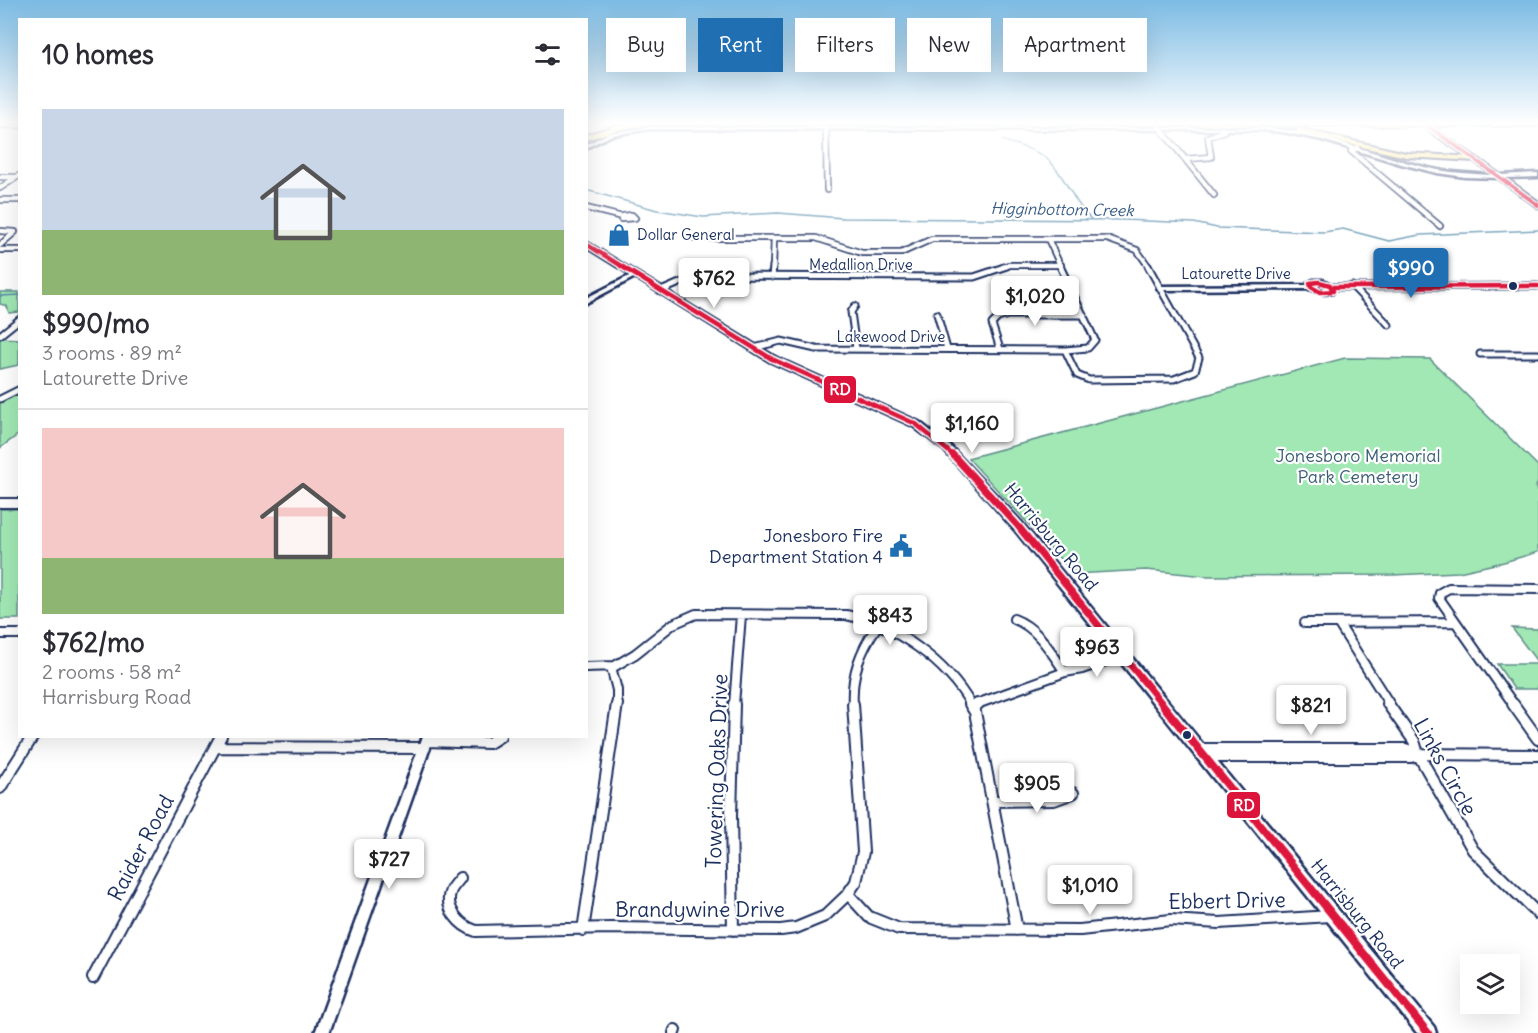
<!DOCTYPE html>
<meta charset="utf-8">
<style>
:root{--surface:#fff;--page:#f7f7f7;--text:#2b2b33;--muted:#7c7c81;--line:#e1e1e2;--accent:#1f6fb2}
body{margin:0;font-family:Delius,sans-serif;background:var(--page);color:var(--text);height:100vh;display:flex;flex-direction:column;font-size:22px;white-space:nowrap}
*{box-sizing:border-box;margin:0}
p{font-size:20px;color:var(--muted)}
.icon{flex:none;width:33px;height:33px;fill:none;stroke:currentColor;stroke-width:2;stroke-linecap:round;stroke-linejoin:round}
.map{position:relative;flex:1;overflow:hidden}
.sheet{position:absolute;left:18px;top:18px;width:570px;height:720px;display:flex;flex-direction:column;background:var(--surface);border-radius:0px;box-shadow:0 6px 24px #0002}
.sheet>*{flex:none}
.hud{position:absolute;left:606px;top:18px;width:570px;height:54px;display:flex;gap:12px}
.fabs{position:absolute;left:1460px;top:954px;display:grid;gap:12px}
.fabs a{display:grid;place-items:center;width:60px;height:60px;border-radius:0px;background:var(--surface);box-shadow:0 6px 24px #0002;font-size:30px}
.price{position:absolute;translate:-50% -51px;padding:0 14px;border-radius:6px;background:#fff;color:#222;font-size:20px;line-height:39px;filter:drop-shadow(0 2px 3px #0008)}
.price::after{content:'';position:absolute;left:50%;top:36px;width:18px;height:14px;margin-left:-9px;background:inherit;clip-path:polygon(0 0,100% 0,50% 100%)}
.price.on{background:var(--accent);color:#fff}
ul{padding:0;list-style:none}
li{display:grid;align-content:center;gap:12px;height:318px;padding:0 24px}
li+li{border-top:2px solid var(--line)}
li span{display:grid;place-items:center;height:186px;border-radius:0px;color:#555}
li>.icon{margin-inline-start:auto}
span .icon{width:108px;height:108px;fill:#fffc;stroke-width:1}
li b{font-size:26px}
h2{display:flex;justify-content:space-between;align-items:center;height:72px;padding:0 24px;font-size:26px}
.pill{padding:0 21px;border-radius:0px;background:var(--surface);box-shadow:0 6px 24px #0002;font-size:21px;line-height:54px}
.pill.on{background:var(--accent);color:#fff}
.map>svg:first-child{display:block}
.green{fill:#a1e8b4;stroke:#5e8c89;stroke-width:1.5}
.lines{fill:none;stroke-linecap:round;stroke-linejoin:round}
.stream{stroke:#558aa9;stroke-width:1.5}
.minor-far3-casing{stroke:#1b2f5e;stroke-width:8}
.minor-far2-casing{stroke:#1b2f5e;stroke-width:9}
.minor-far1-casing{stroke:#1b2f5e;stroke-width:12}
.minor-casing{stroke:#1b2f5e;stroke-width:14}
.tertiary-casing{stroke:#1b2f5e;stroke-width:5}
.secondary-casing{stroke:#1b2f5e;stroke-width:5}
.motorway-casing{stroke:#1b2f5e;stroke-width:4}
.minor-far3{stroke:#fff;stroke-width:4.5}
.minor-far2{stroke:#fff;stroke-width:5}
.minor-far1{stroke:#fff;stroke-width:8}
.minor{stroke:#fff;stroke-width:10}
.tertiary{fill:#fff;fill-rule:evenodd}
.secondary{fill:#fff;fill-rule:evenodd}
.motorway{fill:#fce080;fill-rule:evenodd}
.secondary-bridge-casing{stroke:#1b2f5e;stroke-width:10;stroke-linecap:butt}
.secondary-bridge{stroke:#fff;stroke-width:7}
.bus-1-far3-casing{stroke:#fff;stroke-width:7}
.bus-1-far2-casing{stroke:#fff;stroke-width:8}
.bus-1-far1-casing{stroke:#fff;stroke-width:11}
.bus-1-casing{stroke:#fff;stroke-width:13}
.bus-1-far3{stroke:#dc143c;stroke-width:4}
.bus-1-far2{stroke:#dc143c;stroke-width:4.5}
.bus-1-far1{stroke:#dc143c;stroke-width:7}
.bus-1{stroke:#dc143c;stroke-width:8}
.bus-dot{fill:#1b2f5e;stroke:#fff;stroke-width:2}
.labels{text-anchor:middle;stroke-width:4.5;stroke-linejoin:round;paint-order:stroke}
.far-poi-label{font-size:15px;fill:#1b2f5e;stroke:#fff;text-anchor:start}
.far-street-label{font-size:15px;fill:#1b2f5e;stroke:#fff}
.far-water-label{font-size:16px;font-style:italic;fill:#385c84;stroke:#fff}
.park-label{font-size:18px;fill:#3c5d74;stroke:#fff}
.poi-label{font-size:18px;fill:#1b2f5e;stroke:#fff;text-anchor:end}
.street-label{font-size:18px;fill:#1b2f5e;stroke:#fff}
.near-street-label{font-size:21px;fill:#1b2f5e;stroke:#fff}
.line-badge{stroke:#fff;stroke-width:2}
.badge-label{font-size:16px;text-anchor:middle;font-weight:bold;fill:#fff}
</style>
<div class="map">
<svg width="1538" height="1033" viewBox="0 0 1538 1033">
<rect width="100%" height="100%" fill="#fff"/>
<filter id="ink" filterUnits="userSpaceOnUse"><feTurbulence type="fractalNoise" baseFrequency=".0167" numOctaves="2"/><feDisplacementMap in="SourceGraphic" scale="12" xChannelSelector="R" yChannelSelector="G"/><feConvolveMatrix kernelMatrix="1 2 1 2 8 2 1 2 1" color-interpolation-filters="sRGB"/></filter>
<g filter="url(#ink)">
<!-- green -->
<path class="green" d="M0,292H19V312L9,313L7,306L0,304Z
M0,338L19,339V365L0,369Z
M1345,358L1430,359L1538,466V483L1536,486L1538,491V552L1504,562L1459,572L1393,575L1206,576L1146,570L1074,574L968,458Z
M16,392L19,393V434L0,448V402Z
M0,509H19V619H0Z
M1512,628L1538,629V663Z
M1497,664H1538V689H1514Z"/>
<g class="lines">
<!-- stream -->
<path class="stream" d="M752,126L965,127
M1002,140C1015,145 1036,149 1046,158C1066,175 1072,202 1091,219
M586,190L657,210L703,217L778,213L843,218L1123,220L1194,223L1217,228L1324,232L1343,229L1389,241L1420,235L1538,230
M0,296L20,295"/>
<!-- minor-far3 casing -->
<g class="minor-far3-casing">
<path id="minor-far3" d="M826,128L827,190
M1160,128L1214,195
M1357,148L1351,151L1440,226
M1186,159L1211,157L1208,137L1224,131L1222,129
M0,177H15
M0,188L20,175
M0,200H20
M586,208L622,217
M632,215L635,218L621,219L623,216Z
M0,231L15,232L0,245
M695,238H816L862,253H901L932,239H1107L1137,250L1149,267
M1048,239L1061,267
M0,250H20
M773,267L774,238
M1003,267L1009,265H1061"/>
</g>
<!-- minor-far2 casing -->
<g class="minor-far2-casing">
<path id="minor-far2" d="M772,277L773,266
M1352,286L1389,325
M661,291L689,279L703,276L974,277L1007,266
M855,306L851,312L856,349
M937,314L947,349
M0,335L20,319
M754,348L781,341L816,349L1065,350L1088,348L1095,340L1060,266
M1000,349L992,324L998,318L1008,315H1084
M1065,350L1077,375L1089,380L1174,379L1195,371L1199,358L1148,266
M1480,354H1538
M0,399L20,389"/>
</g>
<!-- minor-far1 casing -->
<g class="minor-far1-casing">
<path id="minor-far1" d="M0,503H20
M1014,619C1038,628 1051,652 1065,672
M1305,623L1455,622
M1338,623L1390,705
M0,634H20
M586,667L615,666L635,654L673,624L696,614L846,615C895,624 947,662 971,705
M611,667L617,690V705
M1067,671L1078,663L1118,649
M734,705L741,615
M853,705C851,674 860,652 877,626
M974,705L1065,672L1082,669L1123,655
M1514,705L1439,598L1440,593L1449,588L1538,589"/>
</g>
<!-- minor casing -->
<g class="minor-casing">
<path id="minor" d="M970,704L975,712L1017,930
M1388,704L1414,741L1418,754L1473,850L1538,914
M1513,704L1538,739
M972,706L978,704
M427,741L489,743L500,736
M215,747L425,748
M1200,749H1405L1418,754L1538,755
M1205,757H1411L1418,754
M0,788L33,736
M992,801L1054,800L1073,793
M460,878C457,882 453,886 451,890C443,908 460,926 476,931L611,928L781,930L796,928L825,916L847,895L856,882L863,852L853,704
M848,894L869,917L899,929L1080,930L1171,920L1219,923L1331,916
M583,930L617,704
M733,930L731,816L734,704
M93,978L221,736
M674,1033L675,1030"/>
</g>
<!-- tertiary casing -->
<g class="tertiary-casing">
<path id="tertiary" d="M0,125H20V127H0Z
M651,127L1261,128C1283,129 1304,132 1325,138C1363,148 1399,162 1438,170C1456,173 1475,174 1493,175L1480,165V163L1482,162L1500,175L1538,173V177L1505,178L1538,202V207L1498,178L1465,177L1437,173L1401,164L1322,140L1282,132L1261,130L651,129L612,135L586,148V145L609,133Z
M635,273L638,275L637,276L586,303V298Z
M1313,280H1323L1333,285L1538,284V288L1336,289L1333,293C1324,295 1318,293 1310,289L1160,290L1157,288L1160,286L1307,285L1308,282ZM1314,284H1322L1330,289L1321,290L1314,286Z
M423,736H434L329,1033H315Z"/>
</g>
<!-- secondary casing -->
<g class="secondary-casing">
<path id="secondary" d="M1436,133H1440L1485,164L1480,165L1436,135Z
M586,242L775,357L919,422L950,446L1022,523L1434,1027L1436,1033H1417L1014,529L944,450L913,426L769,361L586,247Z"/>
</g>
<!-- motorway casing -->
<g class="motorway-casing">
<path id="motorway" d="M637,123H655L618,130L586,140V135L614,126Z
M1057,123H1538V126L1061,125Z
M1297,128L1406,153L1475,157L1479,159L1475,161L1406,157L1297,132Z"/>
</g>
<!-- minor-far3 -->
<use href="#minor-far3" class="minor-far3"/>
<!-- minor-far2 -->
<use href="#minor-far2" class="minor-far2"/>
<!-- minor-far1 -->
<use href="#minor-far1" class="minor-far1"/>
<!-- minor -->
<use href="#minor" class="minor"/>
<!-- tertiary -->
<use href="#tertiary" class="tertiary"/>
<!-- secondary -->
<use href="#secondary" class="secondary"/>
<!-- motorway -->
<use href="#motorway" class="motorway"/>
<!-- secondary-bridge casing -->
<g class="secondary-bridge-casing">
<path id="secondary-bridge" d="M1424,123L1438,134"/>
</g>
<!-- secondary-bridge -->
<use href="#secondary-bridge" class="secondary-bridge"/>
<!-- bus-1-far3 casing -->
<g class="bus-1-far3-casing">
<path id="bus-1-far3" d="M1424,123L1538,205
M586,244L623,267"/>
</g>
<!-- bus-1-far2 casing -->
<g class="bus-1-far2-casing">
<path id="bus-1-far2" d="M621,266L772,359L916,424L954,456
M1319,282L1330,285L1333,291L1320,292L1311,287L1310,283Z
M1332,287L1538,286"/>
</g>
<!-- bus-1-far1 casing -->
<g class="bus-1-far1-casing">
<path id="bus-1-far1" d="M953,455L1018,526L1163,705"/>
</g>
<!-- bus-1 casing -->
<g class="bus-1-casing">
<path id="bus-1" d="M1162,704L1428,1033"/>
</g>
<!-- bus-1-far3 -->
<use href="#bus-1-far3" class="bus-1-far3"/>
<!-- bus-1-far2 -->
<use href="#bus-1-far2" class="bus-1-far2"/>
<!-- bus-1-far1 -->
<use href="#bus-1-far1" class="bus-1-far1"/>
<!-- bus-1 -->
<use href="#bus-1" class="bus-1"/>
</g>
</g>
<!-- sky -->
<linearGradient id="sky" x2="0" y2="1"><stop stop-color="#7cbbe3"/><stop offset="0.46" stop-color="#fff"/><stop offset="1" stop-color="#fff" stop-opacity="0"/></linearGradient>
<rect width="1538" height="268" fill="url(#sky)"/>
<!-- icons -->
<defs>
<g id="shop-bare" transform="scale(1.8)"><path d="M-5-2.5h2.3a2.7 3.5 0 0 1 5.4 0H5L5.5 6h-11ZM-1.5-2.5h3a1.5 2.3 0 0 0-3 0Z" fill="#1f6fb2" stroke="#fff" stroke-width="2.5" paint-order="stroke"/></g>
<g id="civic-bare" transform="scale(1.8)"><path d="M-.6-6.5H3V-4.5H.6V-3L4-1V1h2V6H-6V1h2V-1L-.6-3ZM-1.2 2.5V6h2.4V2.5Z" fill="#1f6fb2" stroke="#fff" stroke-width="2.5" paint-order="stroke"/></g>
</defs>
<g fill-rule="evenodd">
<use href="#shop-bare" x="619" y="235"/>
<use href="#civic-bare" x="901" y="546"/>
</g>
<!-- markers -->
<g class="bus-dot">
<circle cx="1513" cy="286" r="5"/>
<circle cx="1187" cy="735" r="5"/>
</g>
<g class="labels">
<!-- far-poi labels -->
<g class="far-poi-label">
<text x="637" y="240">Dollar General</text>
</g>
<!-- far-street labels -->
<g class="far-street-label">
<text x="861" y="270">Medallion Drive</text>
<text x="1236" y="279">Latourette Drive</text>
<text x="891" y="342">Lakewood Drive</text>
</g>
<!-- far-water labels -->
<g class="far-water-label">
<text transform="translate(1062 209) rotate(1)" y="6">Higginbottom Creek</text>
</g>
<!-- park labels -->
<g class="park-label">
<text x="1358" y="462">Jonesboro Memorial<tspan x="1358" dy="21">Park Cemetery</tspan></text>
</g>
<!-- poi labels -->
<g class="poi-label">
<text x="883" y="542">Jonesboro Fire<tspan x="883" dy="21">Department Station 4</tspan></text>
</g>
<!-- street labels -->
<g class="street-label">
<text transform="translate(1051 537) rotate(50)" y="6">Harrisburg Road</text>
<text transform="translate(1357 914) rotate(51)" y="6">Harrisburg Road</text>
</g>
<!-- near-street labels -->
<g class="near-street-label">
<text transform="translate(1445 767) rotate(61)" y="7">Links Circle</text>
<text transform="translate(717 771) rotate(-88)" y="7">Towering Oaks Drive</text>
<text transform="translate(141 848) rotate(-62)" y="7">Raider Road</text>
<text transform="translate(1227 901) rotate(-1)" y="7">Ebbert Drive</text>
<text x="700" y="917">Brandywine Drive</text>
</g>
</g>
<g class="line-badge">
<rect x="823" y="375" width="34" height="29" rx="6" fill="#dc143c"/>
<rect x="1226" y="791" width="35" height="28" rx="6" fill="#dc143c"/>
</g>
<g class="badge-label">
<text x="840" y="395">RD</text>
<text x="1244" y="811">RD</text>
</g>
</svg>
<div class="fabs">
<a><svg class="icon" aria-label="layers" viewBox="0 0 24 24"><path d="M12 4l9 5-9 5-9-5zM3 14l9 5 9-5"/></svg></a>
</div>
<b class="price on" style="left:1411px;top:299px">$990</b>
<b class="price" style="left:714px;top:309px">$762</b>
<b class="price" style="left:1035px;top:327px">$1,020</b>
<b class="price" style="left:972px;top:454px">$1,160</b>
<b class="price" style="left:890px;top:646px">$843</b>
<b class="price" style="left:1097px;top:678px">$963</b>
<b class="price" style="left:1311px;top:736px">$821</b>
<b class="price" style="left:1037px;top:814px">$905</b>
<b class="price" style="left:389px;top:890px">$727</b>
<b class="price" style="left:1090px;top:916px">$1,010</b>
<div class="hud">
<a class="pill">Buy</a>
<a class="pill on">Rent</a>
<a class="pill">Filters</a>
<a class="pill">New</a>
<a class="pill">Apartment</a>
</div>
<section class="sheet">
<h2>10 homes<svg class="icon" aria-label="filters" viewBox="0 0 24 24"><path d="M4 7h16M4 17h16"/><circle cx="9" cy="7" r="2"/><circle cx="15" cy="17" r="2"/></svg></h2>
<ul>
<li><span style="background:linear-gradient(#c9d6e8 65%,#8fb573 0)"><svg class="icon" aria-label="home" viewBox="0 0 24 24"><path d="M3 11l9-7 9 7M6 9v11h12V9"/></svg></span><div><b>$990/mo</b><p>3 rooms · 89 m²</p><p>Latourette Drive</p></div></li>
<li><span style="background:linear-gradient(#f6c9c9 70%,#8fb573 0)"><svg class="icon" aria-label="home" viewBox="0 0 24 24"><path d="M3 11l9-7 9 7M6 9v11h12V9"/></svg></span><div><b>$762/mo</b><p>2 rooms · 58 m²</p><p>Harrisburg Road</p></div></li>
</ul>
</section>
</div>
